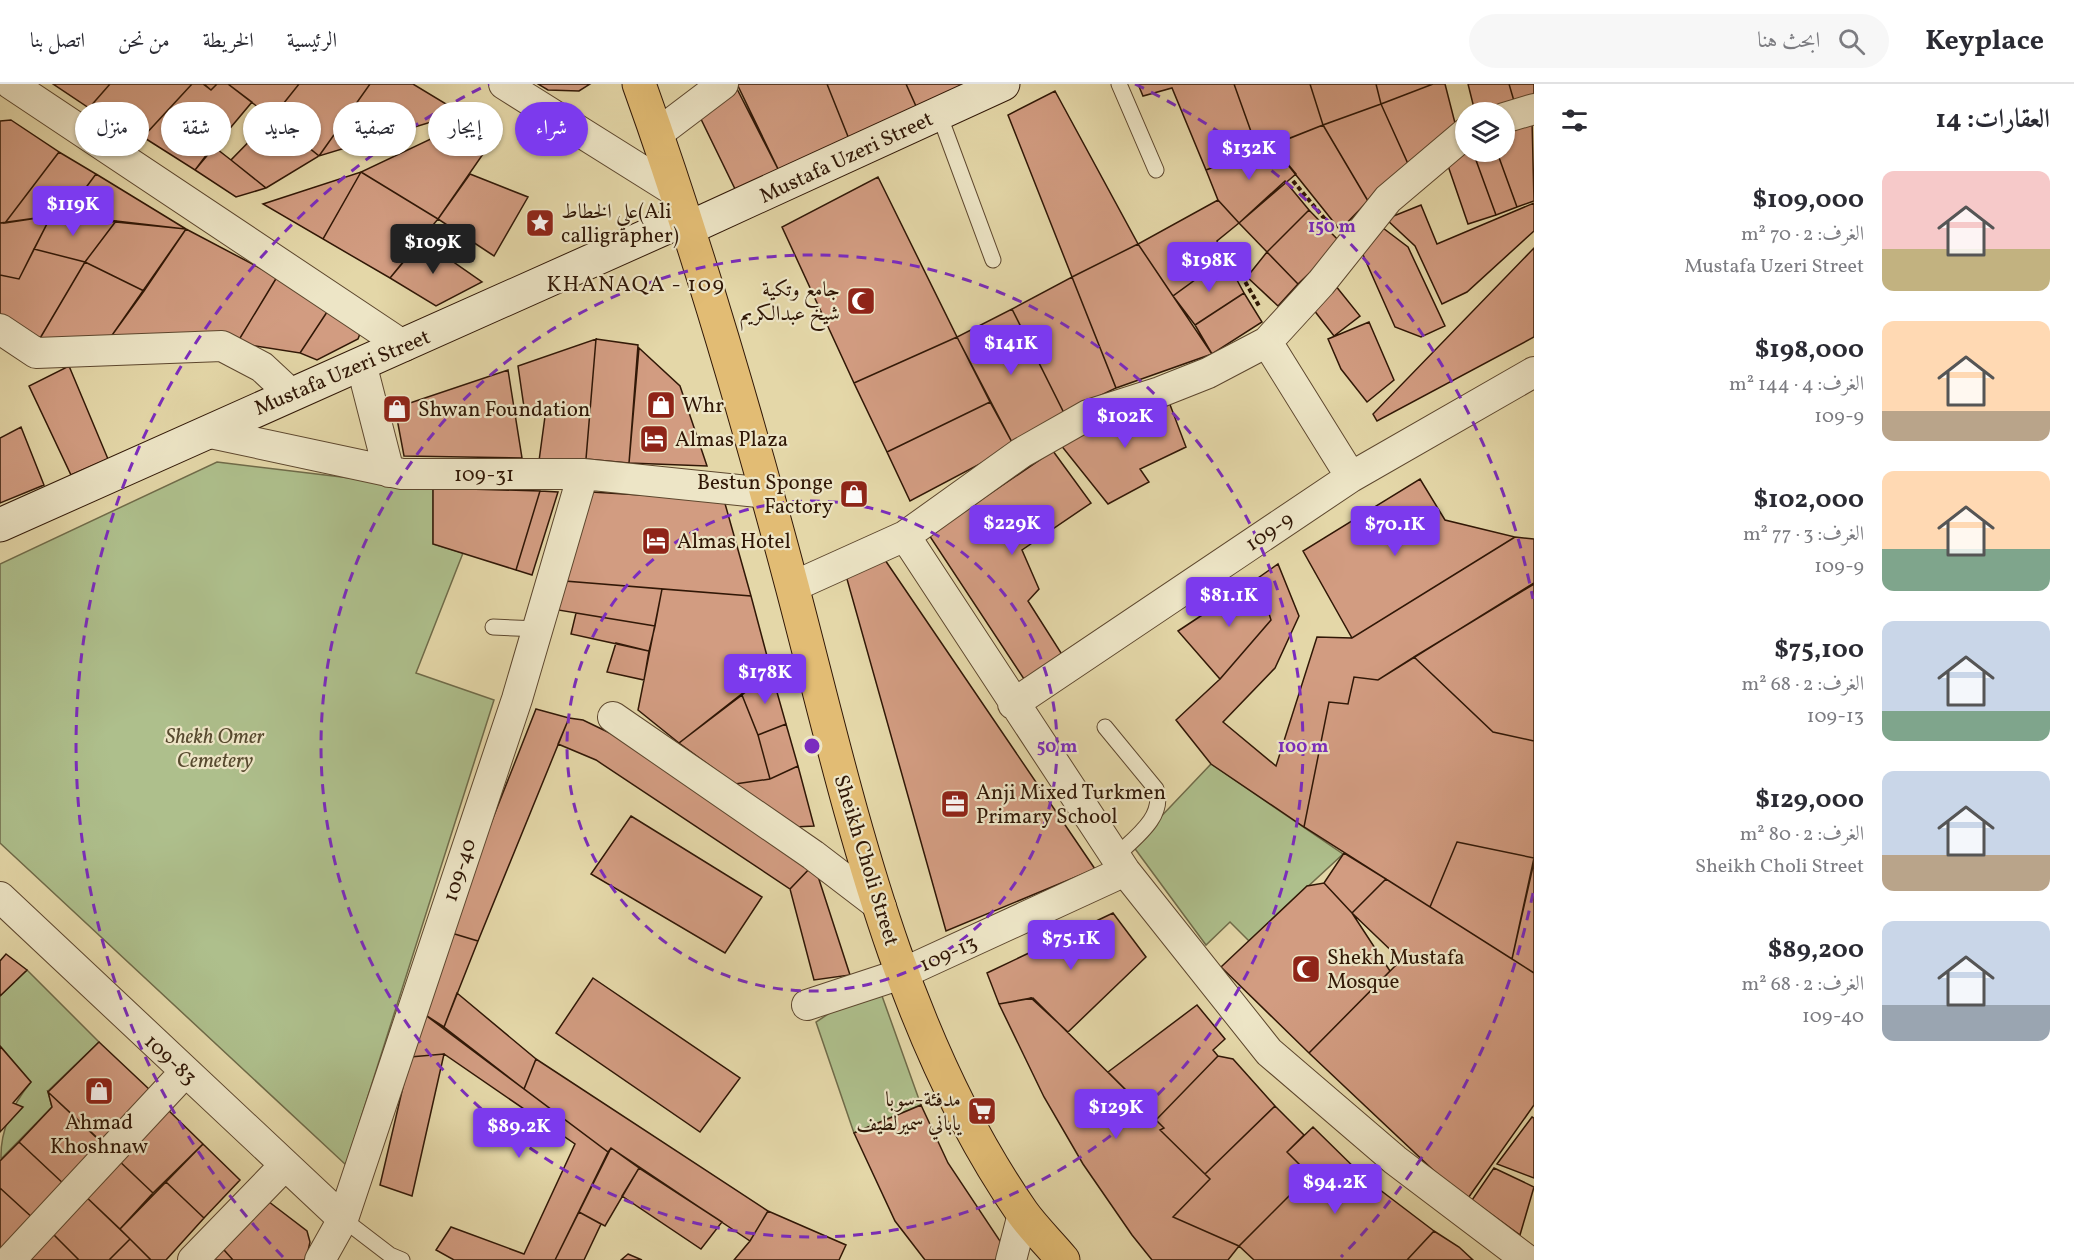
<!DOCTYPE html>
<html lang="ar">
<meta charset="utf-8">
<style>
:root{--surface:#fff;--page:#f7f7f7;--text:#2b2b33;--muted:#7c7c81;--line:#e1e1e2;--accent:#7c3aed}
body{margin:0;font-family:Vollkorn,Amiri,serif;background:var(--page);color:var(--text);direction:rtl;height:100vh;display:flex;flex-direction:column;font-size:22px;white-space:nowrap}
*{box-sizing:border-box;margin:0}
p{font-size:20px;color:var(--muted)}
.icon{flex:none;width:33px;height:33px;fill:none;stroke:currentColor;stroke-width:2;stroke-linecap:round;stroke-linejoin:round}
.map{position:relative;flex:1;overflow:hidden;direction:ltr}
.drawer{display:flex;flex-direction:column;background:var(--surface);width:540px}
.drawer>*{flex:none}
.hud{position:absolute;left:18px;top:18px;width:570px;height:54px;direction:rtl;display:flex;gap:12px}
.fabs{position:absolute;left:1455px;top:18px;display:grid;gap:12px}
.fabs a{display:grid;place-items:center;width:60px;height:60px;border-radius:50%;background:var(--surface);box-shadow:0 2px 4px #0004;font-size:30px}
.price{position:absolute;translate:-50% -51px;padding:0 14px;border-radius:6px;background:var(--accent);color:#fff;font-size:20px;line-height:39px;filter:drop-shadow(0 2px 3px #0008)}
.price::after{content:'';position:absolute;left:50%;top:36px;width:18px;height:14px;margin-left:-9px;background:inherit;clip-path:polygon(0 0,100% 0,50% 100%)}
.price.active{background:#222;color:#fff}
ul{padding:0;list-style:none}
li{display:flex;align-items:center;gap:18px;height:150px;padding:0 24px}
li span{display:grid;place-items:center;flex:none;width:168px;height:120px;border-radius:12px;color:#555}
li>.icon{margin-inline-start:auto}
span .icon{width:72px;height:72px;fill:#fffc;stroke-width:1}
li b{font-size:26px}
h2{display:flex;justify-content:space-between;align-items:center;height:72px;padding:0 24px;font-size:26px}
.tag{padding:0 21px;border-radius:27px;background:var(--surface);box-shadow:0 2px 4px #0004;font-size:21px;line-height:54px}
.tag.active{background:var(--accent);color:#fff}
header{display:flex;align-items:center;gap:36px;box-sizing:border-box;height:84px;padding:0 30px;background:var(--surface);border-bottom:2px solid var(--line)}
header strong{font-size:28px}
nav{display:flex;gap:33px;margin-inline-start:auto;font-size:21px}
.search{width:420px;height:54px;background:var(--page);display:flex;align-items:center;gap:15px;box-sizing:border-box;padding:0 21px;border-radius:33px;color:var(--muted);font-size:22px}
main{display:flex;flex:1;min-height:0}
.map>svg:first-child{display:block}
.green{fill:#aebf8c;stroke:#6f6b49;stroke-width:1.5}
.building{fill:#d29c81;stroke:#301706;stroke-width:1.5}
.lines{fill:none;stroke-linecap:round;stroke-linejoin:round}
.service-casing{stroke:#5d472e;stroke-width:17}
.minor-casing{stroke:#5d472e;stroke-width:32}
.secondary-casing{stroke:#301706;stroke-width:35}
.primary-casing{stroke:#301706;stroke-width:35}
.path{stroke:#301706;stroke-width:4;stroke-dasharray:4.5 3;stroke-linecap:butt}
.service{stroke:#ede5c6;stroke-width:15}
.minor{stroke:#ede5c6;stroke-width:30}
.secondary{stroke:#ede5c6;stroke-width:33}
.primary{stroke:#e2bc74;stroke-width:33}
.ring{fill:none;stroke:#7b2cbf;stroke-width:3;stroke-dasharray:10 8}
.labels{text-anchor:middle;stroke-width:4.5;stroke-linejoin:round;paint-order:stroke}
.street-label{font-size:21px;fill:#301706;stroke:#ede5c6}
.poi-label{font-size:21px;fill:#301706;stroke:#ede5c6;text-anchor:start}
.park-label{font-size:21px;font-style:italic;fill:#56492e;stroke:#ede5c6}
.neighbourhood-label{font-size:22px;letter-spacing:1.5px;fill:#301706;stroke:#ede5c6}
.centre{fill:#7b2cbf;stroke:#ede5c6;stroke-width:3}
.ring-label{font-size:18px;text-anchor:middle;font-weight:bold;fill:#7b2cbf;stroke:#ede5c6;stroke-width:4.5;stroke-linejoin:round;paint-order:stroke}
</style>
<header>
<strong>Keyplace</strong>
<div class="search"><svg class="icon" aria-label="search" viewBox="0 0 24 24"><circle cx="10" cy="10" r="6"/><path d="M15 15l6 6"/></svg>ابحث هنا</div>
<nav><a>الرئيسية</a><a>الخريطة</a><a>من نحن</a><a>اتصل بنا</a></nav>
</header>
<main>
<section class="drawer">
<h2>العقارات: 14<svg class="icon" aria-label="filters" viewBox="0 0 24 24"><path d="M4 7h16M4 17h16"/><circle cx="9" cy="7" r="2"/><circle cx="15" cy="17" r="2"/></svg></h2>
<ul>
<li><span style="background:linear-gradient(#f6c9c9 65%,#c2b280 0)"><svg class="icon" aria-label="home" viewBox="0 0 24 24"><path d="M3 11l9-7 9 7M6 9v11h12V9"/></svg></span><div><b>$109,000</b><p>الغرف: 2 · 70 m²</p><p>Mustafa Uzeri Street</p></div></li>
<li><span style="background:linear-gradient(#ffd9b3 75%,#b9a48a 0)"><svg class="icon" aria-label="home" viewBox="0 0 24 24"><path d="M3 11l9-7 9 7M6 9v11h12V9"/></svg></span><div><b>$198,000</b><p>الغرف: 4 · 144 m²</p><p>109-9</p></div></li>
<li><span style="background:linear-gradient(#ffd9b3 65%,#7fa58c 0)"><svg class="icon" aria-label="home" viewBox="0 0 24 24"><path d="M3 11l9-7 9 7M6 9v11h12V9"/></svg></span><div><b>$102,000</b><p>الغرف: 3 · 77 m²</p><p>109-9</p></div></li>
<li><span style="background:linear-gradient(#c9d6e8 75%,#7fa58c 0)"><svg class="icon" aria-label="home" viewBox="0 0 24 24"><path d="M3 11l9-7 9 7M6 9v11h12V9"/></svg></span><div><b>$75,100</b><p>الغرف: 2 · 68 m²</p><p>109-13</p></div></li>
<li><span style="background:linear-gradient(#c9d6e8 70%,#b9a48a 0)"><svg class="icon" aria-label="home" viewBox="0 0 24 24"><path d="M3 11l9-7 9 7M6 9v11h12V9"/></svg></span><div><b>$129,000</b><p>الغرف: 2 · 80 m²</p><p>Sheikh Choli Street</p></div></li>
<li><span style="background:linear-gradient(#c9d6e8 70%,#9aa5b1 0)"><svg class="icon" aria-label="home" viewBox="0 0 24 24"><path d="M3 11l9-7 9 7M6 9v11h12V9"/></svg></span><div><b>$89,200</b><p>الغرف: 2 · 68 m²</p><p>109-40</p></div></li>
</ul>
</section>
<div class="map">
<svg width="1534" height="1176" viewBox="0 0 1534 1176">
<rect width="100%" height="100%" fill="#e4d7a8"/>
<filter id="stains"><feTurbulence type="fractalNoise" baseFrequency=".00333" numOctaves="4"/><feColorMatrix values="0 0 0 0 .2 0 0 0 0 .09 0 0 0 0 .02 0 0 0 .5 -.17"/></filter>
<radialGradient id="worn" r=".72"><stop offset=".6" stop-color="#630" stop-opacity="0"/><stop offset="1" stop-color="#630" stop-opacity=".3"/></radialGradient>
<!-- green -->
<path class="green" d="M217,378L433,404V460L463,469L416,589L494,616L346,1081L0,759V480Z
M1211,680L1343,770L1249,857L1230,838L1206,861L1133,762Z
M27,886L99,958L48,1007L52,1023L1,1075C0,1045 13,1020 31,998L0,962V912Z
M877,898L921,1021L854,1049L816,938Z"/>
<!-- building -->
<path class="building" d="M53,0H110L89,24Z
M110,0H192L143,53L89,24Z
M192,0H203L211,6L217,0H228L252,18L195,86L143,53Z
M204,0H217L211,6Z
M228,0H299L272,34Z
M299,0H370L319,72L272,34Z
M370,0H413L461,29L319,72Z
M538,0H590L579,7L548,6Z
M737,0H827L851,60L781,91Z
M827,0H906L920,31L851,60Z
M906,0H990L920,31Z
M1138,0H1234L1258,67L1206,86L1172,4L1143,12Z
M1234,0H1310L1323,41L1258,67Z
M1310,0H1376L1381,20L1323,41Z
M1376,0H1433L1381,20Z
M1433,0H1445L1455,39L1409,82L1381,20Z
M1468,0H1509L1514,17L1475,28Z
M1509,0H1534V10L1514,17Z
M735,1L781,91L737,109L698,29Z
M1055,7L1138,160L1072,193L1008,31Z
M1381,20L1409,82L1368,117L1323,41Z
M477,33L501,44L438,135L361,88Z
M272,34L319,72L266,104L231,76Z
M11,36L59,68L5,139H0V37Z
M1532,36L1534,117L1517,123L1497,68H1504V46Z
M1323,41L1368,117L1340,146L1272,61Z
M1272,61L1296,90L1239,139L1218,116L1206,86Z
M213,62L231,76L266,104L236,113L195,86Z
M59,68L96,90L64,133L51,132L5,139Z
M1466,68H1473L1496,131L1468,140L1446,76Z
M1473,68H1497L1517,123L1496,131Z
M361,88L323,155L263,120Z
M361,88L438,135L390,194L323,155Z
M96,90L186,145L64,133Z
M470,90L528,113L494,172L438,135Z
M878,93L957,253L854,299L782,143Z
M1285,97L1309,126L1267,168L1239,139Z
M1218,116L1239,139L1217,157L1225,174L1173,212L1138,160Z
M1534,119V147L1467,208L1442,220L1415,162L1386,135L1421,121L1437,160Z
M1309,126L1341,159L1298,200L1267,168Z
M51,132L19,195L0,191V139Z
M51,132L116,137L85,178L34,165Z
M116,137L186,145L144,207L85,178Z
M1379,141L1408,163L1445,242L1421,253L1395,243L1360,164Z
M186,145L277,193L237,259L110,254Z
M422,156L482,198L436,222L390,194Z
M1138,160L1212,270L1116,304L1072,193Z
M1534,164V253L1377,337L1373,330Z
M34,165L85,178L39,256L0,231V191L19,195Z
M1267,168L1298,200L1278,222L1247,193Z
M1225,174L1244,209L1195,241L1173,212Z
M85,178L144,207L110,254L39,256Z
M277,193L329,225L300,269L237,259Z
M1072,193L1116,304L1064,329L1012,225Z
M1335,201L1360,232L1334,252L1310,221Z
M1244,209L1262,238L1212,270L1195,241Z
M329,225L361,247L358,255L317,276L300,269Z
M1012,225L1064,329L1014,362L957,253Z
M1369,238L1394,296L1367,318L1341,285L1328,255Z
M957,253L990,318L887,368L854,299Z
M596,255L586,375L539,377L546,325L525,330L518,282Z
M596,255L638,261L629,379L586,375Z
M639,264L680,302L707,382L629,379Z
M69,282L108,375L71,391L29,302Z
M508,286L522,374L404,372L395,324Z
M990,318L1014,362L910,417L887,368Z
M1169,318L1186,363L1140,385L1149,398L1108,420L1060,360L1097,339Z
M21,343L44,401L0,419V354Z
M1053,367L1091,419L1022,466L1039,505L1028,517L1063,572L1026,598L929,451Z
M1420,395L1445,436L1515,453L1352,554L1303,467Z
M433,404L540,407L516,486L433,460Z
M540,407L558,408L532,491L516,486Z
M591,408L724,416L751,512L565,497Z
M1515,453L1534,455V499L1378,596L1354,593L1348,620L1329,618L1304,743L1211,680L1176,636L1220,595L1271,536L1258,494L1278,480L1299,532L1275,584L1223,638L1276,682L1317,553L1352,554Z
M883,473L1095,785L946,847L845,488Z
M1258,494L1271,536L1220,595L1178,547Z
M565,497L662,505L655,542L558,526Z
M1534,500V657L1493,648L1414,573Z
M662,505L751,512L771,587L679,659L638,626Z
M576,529L655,542L649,567L571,550Z
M616,559L649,567L644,596L607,588Z
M1414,573L1493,648L1534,657V774L1457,758L1430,823L1304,743L1329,618L1348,620L1354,593L1378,596Z
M771,587L786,640L758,651L742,611Z
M742,611L758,651L770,695L735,700L679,659Z
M536,625L569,634L478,857L448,848Z
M569,634L583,636L614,651L814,780L790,805L596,676L558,660Z
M786,640L798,682L770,695L758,651Z
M798,682L814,742L794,743L735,700L770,695Z
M631,732L762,813L725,869L591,790Z
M1457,758L1534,774L1512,875L1430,823Z
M1344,769L1386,795L1352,829L1324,799Z
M1534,778V889L1512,875Z
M814,780L850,891L814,896L790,805Z
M1386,795L1534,889V1021L1466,1117L1309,969L1401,876L1352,829Z
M1324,799L1352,829L1390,887L1309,969L1221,883L1307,802Z
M1113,829L1146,873L1068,948L1031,914L999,920L987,889Z
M448,848L478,857L444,943L424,930Z
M6,870L27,886L0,912V877Z
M593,894L740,994L700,1048L556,949Z
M457,909L536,975L524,1005L444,943Z
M1033,914L1156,1036L1164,1044L1160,1046L1210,1095L1173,1133L1239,1162L1228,1176H1152L1132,1151L1083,1080L1044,1013L999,920Z
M1197,921L1225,955L1213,966L1218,972L1156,1036L1108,988Z
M424,930L608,1068L555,1176H454L436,1166L451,1143L524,1170L575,1060L444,970L410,973Z
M99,958L150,1006L100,1057L48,1008Z
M0,962L31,998L13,1019L23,1023L0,1048Z
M444,970L412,1112L380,1101L410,973Z
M1218,972L1233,975L1275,1022L1205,1090L1160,1046L1164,1044L1156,1036Z
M536,975L768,1127L750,1157L611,1064L608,1068L524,1005Z
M48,1008L105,1061L66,1102L19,1058L52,1023Z
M921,1021L948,1079L1002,1160L996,1176H925L895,1137L854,1049Z
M1275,1022L1304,1051L1287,1068L1310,1091L1239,1162L1173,1133L1210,1095L1205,1090Z
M165,1023L203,1060L153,1109L116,1074Z
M1532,1033L1534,1034V1094L1497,1080Z
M1313,1043L1367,1096L1434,1147L1407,1176H1254L1239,1162L1310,1091L1287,1068Z
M19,1058L66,1102L35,1136L0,1104V1077Z
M203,1060L240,1096L204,1134L166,1098Z
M611,1064L639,1084L605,1142L579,1128Z
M116,1074L153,1109L120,1145L81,1108Z
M639,1084L722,1138L701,1165L622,1112Z
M1494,1084L1534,1103L1520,1151L1472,1116Z
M166,1098L204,1134L166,1176H151L120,1145Z
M0,1104L35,1136L0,1168Z
M81,1108L130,1155L109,1176H79L48,1145Z
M260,1111L307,1147L310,1158L306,1176H233L216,1157Z
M768,1127L846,1161L839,1176H734L750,1157Z
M579,1128L601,1140L584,1176H555Z
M48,1145L79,1176H18Z
M1434,1147L1459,1163L1473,1176H1407Z
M130,1155L151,1176H109Z
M216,1157L233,1176H198Z
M628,1170L642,1176H621Z"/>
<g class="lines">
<!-- service casing -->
<g class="service-casing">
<path id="service" d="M1119,0L1156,86
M939,30L993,176
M493,543L539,545
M1105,643L1156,705C1166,733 1133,755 1115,773
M343,1135L390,1171L402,1176"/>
</g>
<!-- minor casing -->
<g class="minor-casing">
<path id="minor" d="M11,0L404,262
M504,0L673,106
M1504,34L1534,25
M657,50L723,0
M0,245L36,269L222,262L262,283L291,310
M1267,258L1351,393
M361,279L389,388
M206,348L402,390H583L767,409
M905,452L1125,787L1269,968L1395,1076L1527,1176
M792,503L905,452L1021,369L1088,331L1160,308L1208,289L1267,258L1321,199L1388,115L1466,49
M1013,620L1351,393L1534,288
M613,633L813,771L881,823
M0,813L343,1135
M807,921L901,890L1125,787
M10,1176L185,988
M193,1176L285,1081
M320,1176L343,1135L517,615L583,390
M1011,1176L1023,1130"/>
</g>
<!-- secondary casing -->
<g class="secondary-casing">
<path id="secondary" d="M689,144L1003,0
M0,441L685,135"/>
</g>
<!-- primary casing -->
<g class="primary-casing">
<path id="primary" d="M639,0C698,164 747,333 792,502C848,714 895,945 1022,1128C1034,1145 1050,1160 1063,1176"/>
</g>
<!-- path -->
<path class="path" d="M1293,97L1329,140
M1223,159L1259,222"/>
<!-- service -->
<use href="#service" class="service"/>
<!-- minor -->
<use href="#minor" class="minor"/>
<!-- secondary -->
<use href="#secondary" class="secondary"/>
<!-- primary -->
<use href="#primary" class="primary"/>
</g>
<!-- distance rings -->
<g class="ring">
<circle cx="812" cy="662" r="245"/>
<circle cx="812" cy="662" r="491"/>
<path d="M1533 809A736 736 0 0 1 1341 1173M283 1173A736 736 0 0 1 489 0M1135 0A736 736 0 0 1 1533 515"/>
</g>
<!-- icons -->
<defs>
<g id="sight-square" transform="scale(1.5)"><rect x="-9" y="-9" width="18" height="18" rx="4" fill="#8f2418" stroke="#ede5c6"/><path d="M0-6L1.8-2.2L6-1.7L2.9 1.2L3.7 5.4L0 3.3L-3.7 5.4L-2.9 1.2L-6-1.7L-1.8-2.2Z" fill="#fff"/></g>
<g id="mosque-square" transform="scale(1.5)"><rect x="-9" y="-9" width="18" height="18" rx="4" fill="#8f2418" stroke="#ede5c6"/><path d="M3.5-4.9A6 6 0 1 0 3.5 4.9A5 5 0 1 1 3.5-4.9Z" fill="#fff"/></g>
<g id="shop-square" transform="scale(1.5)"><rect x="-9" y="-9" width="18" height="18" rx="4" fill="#8f2418" stroke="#ede5c6"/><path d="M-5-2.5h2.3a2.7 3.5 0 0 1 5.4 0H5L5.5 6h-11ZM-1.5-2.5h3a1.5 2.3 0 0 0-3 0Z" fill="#fff"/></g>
<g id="hotel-square" transform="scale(1.5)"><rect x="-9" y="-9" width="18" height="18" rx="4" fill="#8f2418" stroke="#ede5c6"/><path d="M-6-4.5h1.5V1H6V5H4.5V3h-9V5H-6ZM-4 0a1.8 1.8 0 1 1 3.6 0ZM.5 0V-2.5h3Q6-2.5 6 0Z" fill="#fff"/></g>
<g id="office-square" transform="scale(1.5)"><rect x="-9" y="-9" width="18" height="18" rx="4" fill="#8f2418" stroke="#ede5c6"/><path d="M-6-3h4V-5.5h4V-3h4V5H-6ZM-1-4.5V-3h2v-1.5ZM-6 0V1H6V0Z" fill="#fff"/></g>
<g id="supermarket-square" transform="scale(1.5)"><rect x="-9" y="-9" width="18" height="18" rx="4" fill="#8f2418" stroke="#ede5c6"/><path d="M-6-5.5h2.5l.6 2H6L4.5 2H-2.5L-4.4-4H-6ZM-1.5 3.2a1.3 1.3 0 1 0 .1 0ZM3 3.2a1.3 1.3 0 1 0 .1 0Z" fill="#fff"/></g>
</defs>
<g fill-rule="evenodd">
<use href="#sight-square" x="540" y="139"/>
<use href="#mosque-square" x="861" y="217"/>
<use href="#shop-square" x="661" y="321"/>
<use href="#shop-square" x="397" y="325"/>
<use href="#hotel-square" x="654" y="355"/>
<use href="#shop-square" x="854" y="410"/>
<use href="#hotel-square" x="656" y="457"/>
<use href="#office-square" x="955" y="720"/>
<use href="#mosque-square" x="1306" y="885"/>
<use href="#shop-square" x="99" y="1007"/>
<use href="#supermarket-square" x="982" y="1027"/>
</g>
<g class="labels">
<!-- street labels -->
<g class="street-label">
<text transform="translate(846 73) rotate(-25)" y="7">Mustafa Uzeri Street</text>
<text transform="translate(342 288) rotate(-23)" y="7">Mustafa Uzeri Street</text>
<text x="484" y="397">109-31</text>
<text transform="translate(1269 447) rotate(-34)" y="7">109-9</text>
<text transform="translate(867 776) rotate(73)" y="7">Sheikh Choli Street</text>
<text transform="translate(459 786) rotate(-72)" y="7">109-40</text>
<text transform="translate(948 869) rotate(-24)" y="7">109-13</text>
<text transform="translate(171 975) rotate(43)" y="7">109-83</text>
</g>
<!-- poi labels -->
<g class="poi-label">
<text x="561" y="134">علي الخطاط(Ali<tspan x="561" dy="24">calligrapher)</tspan></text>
<text x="840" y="212" text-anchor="end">جامع وتكية<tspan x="840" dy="24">شيخ عبدالكريم</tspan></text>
<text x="682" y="328">Whr</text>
<text x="418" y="332">Shwan Foundation</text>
<text x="675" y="362">Almas Plaza</text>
<text x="833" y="405" text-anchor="end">Bestun Sponge<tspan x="833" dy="24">Factory</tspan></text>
<text x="677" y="464">Almas Hotel</text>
<text x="976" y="715">Anji Mixed Turkmen<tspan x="976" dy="24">Primary School</tspan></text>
<text x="1327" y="880">Shekh Mustafa<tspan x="1327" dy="24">Mosque</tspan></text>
<text x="961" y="1022" text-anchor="end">مدفئة-سوبا<tspan x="961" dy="24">ياباني سميرلطيف</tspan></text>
<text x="99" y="1045" text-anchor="middle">Ahmad<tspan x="99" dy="24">Khoshnaw</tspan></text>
</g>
<!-- park labels -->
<g class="park-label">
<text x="215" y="659">Shekh Omer<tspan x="215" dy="24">Cemetery</tspan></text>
</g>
<!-- neighbourhood labels -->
<g class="neighbourhood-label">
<text x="636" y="207">KHANAQA - 109</text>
</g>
</g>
<circle cx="812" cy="662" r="9" class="centre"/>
<g class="ring-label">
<text x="1332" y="148">150 m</text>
<text x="1057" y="668">50 m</text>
<text x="1303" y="668">100 m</text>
</g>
<rect width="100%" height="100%" filter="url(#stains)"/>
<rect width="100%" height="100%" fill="url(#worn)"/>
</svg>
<div class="fabs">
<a><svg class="icon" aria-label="layers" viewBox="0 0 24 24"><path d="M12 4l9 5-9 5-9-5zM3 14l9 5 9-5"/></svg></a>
</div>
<b class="price" style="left:1249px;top:97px">$132K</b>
<b class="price" style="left:73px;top:153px">$119K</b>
<b class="price active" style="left:433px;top:191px">$109K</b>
<b class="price" style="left:1209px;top:209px">$198K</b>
<b class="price" style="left:1011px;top:292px">$141K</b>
<b class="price" style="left:1125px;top:365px">$102K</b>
<b class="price" style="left:1012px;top:472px">$229K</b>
<b class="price" style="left:1395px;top:473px">$70.1K</b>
<b class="price" style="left:1229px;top:544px">$81.1K</b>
<b class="price" style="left:765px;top:621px">$178K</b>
<b class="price" style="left:1071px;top:887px">$75.1K</b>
<b class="price" style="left:1116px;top:1056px">$129K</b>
<b class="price" style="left:519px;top:1075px">$89.2K</b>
<b class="price" style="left:1335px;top:1131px">$94.2K</b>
<div class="hud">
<a class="tag active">شراء</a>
<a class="tag">إيجار</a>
<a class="tag">تصفية</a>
<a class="tag">جديد</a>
<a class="tag">شقة</a>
<a class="tag">منزل</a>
</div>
</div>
</main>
